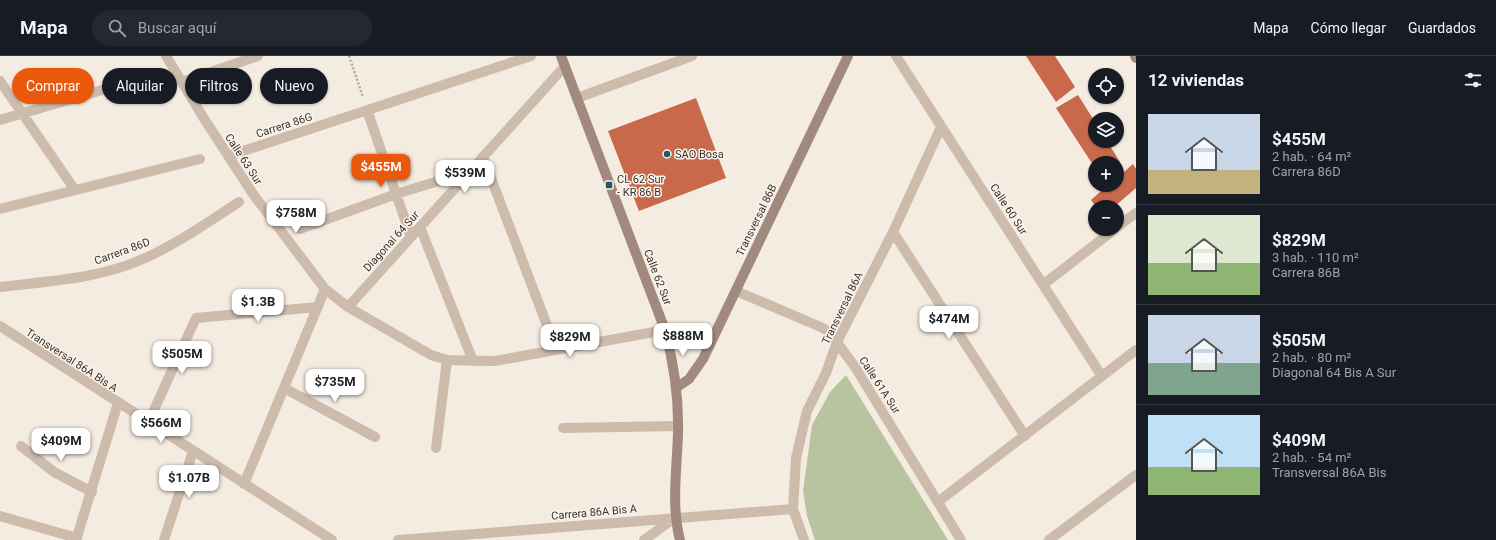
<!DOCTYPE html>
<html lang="es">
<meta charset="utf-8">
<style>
:root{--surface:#171b24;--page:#242831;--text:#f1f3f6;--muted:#9ea1a6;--line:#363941;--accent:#ea580c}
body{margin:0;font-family:Roboto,sans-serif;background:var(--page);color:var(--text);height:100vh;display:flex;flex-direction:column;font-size:15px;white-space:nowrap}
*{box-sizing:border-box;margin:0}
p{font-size:13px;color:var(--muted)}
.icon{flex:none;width:22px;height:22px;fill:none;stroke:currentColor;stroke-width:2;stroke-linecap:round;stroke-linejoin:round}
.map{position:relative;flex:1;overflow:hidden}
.drawer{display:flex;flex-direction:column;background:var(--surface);width:360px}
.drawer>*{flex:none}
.banner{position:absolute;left:12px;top:12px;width:380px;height:36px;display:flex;gap:8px}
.tools{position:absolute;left:1088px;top:12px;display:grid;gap:8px}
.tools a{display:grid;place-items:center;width:36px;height:36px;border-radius:50%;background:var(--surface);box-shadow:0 1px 3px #0004;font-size:20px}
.price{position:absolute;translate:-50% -34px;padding:0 9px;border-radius:8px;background:#fff;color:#222;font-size:13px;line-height:26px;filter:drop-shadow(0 1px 2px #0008)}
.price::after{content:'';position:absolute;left:50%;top:24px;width:12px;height:9px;margin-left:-6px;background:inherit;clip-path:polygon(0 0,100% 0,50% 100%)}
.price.selected{background:var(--accent);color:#fff}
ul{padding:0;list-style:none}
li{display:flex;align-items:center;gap:12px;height:100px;padding:0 12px}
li+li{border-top:1px solid var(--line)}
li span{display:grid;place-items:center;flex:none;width:112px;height:80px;border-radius:0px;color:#555}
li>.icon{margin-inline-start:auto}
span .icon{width:48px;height:48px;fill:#fffc;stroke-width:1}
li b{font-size:17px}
h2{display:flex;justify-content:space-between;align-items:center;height:48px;padding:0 12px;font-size:17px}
.chip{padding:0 14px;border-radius:18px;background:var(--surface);box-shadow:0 1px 3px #0004;font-size:14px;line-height:36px}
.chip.selected{background:var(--accent);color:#fff}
header{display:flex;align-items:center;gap:24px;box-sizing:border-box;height:56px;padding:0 20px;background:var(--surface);border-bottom:1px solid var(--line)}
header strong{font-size:19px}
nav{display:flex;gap:22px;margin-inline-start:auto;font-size:14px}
.search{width:280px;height:36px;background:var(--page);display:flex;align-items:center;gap:10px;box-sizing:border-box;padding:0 14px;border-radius:22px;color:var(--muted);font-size:15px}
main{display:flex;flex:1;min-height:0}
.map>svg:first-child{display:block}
.green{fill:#b8c4a0}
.building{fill:#c8694b}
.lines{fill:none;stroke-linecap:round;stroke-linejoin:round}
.path{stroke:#b9a596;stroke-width:2.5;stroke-dasharray:2 2;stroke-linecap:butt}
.lane{stroke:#cdbbac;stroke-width:10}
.street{stroke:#cdbbac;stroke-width:10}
.secondary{stroke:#a18a7d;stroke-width:10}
.poi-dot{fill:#1f5a5e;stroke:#fbf5ee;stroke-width:1.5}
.labels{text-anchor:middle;stroke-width:3;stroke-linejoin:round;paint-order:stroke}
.street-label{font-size:11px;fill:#3b302b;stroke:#fbf5ee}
.poi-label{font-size:11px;fill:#3b302b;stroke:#fbf5ee;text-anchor:start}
</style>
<header>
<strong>Mapa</strong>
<div class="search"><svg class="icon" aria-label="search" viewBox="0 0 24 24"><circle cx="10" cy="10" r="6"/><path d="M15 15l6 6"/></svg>Buscar aquí</div>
<nav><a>Mapa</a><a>Cómo llegar</a><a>Guardados</a></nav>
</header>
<main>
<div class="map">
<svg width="1136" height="484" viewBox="0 0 1136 484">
<rect width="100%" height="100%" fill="#f4ebe1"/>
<!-- green -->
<path class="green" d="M846,319L948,484H815L807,460L803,435L812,369L830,336Z"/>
<!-- building -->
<path class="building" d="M1026,0H1055L1075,31L1056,46Z
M1078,39L1095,66V85H1107L1120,106L1117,109V107H1095V112L1056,52Z
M696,42L726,122L639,155L608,75Z
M1133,108L1136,113V132L1114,151H1096L1091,144L1108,129H1117V122Z"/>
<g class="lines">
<!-- path -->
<path class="path" d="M349,0L363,41"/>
<!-- lane -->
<path class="lane" d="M483,101L556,293
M420,171L473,305
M563,372L678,370
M436,392L447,304"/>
<!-- street -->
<path class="street" d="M166,0L203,61L253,138L325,233L348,251L431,299L447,304L495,305L665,274
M896,0L1101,319
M0,25L75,134
M181,26L258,0
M577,42L692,0
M367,54L411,181
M0,64L150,20
M228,100L531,0
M0,153L200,103
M1117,171L1136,157
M300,173L396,138L471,115
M893,176L1025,380
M1044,228L1115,173
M0,231C48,225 98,223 143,203C177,188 208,166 239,146
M736,235L823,272L831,278L855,311L961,484
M348,251L565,10
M0,270L332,484
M284,332L375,381
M148,367L196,262L318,251
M21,390L54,416L92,436
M244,428L325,233
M939,445L1136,294
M0,460L77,482
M76,484L118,347
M164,484L193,395
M398,484L793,453
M644,484L676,461
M804,484L793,453L796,402L807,355L826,317L837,286L893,176L941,71
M1049,484L1136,419"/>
<!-- secondary -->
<path class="secondary" d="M561,0L665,274C674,308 679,342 678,377C677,413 671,449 680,484
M1135,0L1136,2
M676,332L689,323L703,303L848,0"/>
</g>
<!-- markers -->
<g class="poi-dot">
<circle cx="667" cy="98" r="4"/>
<rect x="605" y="125" width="8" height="8" rx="2"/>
</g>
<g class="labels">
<!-- street labels -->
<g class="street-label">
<text transform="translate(284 69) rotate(-18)" y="4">Carrera 86G</text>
<text transform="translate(244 103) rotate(57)" y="4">Calle 63 Sur</text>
<text transform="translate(1009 153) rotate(57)" y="4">Calle 60 Sur</text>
<text transform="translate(756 164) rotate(-64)" y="4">Transversal 86B</text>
<text transform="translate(391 185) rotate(-48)" y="4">Diagonal 64 Sur</text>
<text transform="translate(122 195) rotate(-20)" y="4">Carrera 86D</text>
<text transform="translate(658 221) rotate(69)" y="4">Calle 62 Sur</text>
<text transform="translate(842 252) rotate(-64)" y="4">Transversal 86A</text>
<text transform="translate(72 304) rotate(33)" y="4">Transversal 86A Bis A</text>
<text transform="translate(880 329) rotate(57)" y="4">Calle 61A Sur</text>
<text transform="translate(594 456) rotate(-5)" y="4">Carrera 86A Bis A</text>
</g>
<!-- poi labels -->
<g class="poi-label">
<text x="675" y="102">SAO Bosa</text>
<text x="617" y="127">CL 62 Sur<tspan x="617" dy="13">- KR 86 B</tspan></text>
</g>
</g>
</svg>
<div class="tools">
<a><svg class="icon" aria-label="locate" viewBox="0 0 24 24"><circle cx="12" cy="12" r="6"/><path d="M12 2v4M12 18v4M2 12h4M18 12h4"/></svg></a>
<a><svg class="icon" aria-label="layers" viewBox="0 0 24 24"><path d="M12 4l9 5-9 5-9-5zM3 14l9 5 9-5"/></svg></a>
<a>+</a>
<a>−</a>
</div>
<b class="price selected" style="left:381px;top:132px">$455M</b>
<b class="price" style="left:465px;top:138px">$539M</b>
<b class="price" style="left:296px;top:178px">$758M</b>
<b class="price" style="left:258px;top:267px">$1.3B</b>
<b class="price" style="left:949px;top:284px">$474M</b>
<b class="price" style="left:683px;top:301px">$888M</b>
<b class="price" style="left:570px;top:302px">$829M</b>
<b class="price" style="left:182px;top:319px">$505M</b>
<b class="price" style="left:335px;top:347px">$735M</b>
<b class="price" style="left:161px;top:388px">$566M</b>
<b class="price" style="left:61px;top:406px">$409M</b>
<b class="price" style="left:189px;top:443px">$1.07B</b>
<div class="banner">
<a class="chip selected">Comprar</a>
<a class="chip">Alquilar</a>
<a class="chip">Filtros</a>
<a class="chip">Nuevo</a>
</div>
</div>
<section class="drawer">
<h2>12 viviendas<svg class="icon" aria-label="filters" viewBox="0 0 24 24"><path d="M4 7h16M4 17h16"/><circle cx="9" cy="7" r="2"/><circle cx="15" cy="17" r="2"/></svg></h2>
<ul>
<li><span style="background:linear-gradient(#c9d6e8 70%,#c2b280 0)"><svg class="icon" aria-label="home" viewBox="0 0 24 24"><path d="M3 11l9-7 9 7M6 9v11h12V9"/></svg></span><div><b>$455M</b><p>2 hab. · 64 m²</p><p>Carrera 86D</p></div></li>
<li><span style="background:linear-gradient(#dfe7d0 60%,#8fb573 0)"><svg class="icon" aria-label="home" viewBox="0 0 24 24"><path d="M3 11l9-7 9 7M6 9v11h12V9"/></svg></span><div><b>$829M</b><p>3 hab. · 110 m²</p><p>Carrera 86B</p></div></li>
<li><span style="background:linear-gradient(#c9d6e8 60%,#7fa58c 0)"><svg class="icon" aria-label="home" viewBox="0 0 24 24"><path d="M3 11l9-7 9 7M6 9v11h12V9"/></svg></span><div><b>$505M</b><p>2 hab. · 80 m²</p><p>Diagonal 64 Bis A Sur</p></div></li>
<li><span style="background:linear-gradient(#bfe0f5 65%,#8fb573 0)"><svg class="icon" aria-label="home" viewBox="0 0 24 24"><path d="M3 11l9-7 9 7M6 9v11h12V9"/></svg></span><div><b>$409M</b><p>2 hab. · 54 m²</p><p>Transversal 86A Bis</p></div></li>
</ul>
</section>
</main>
